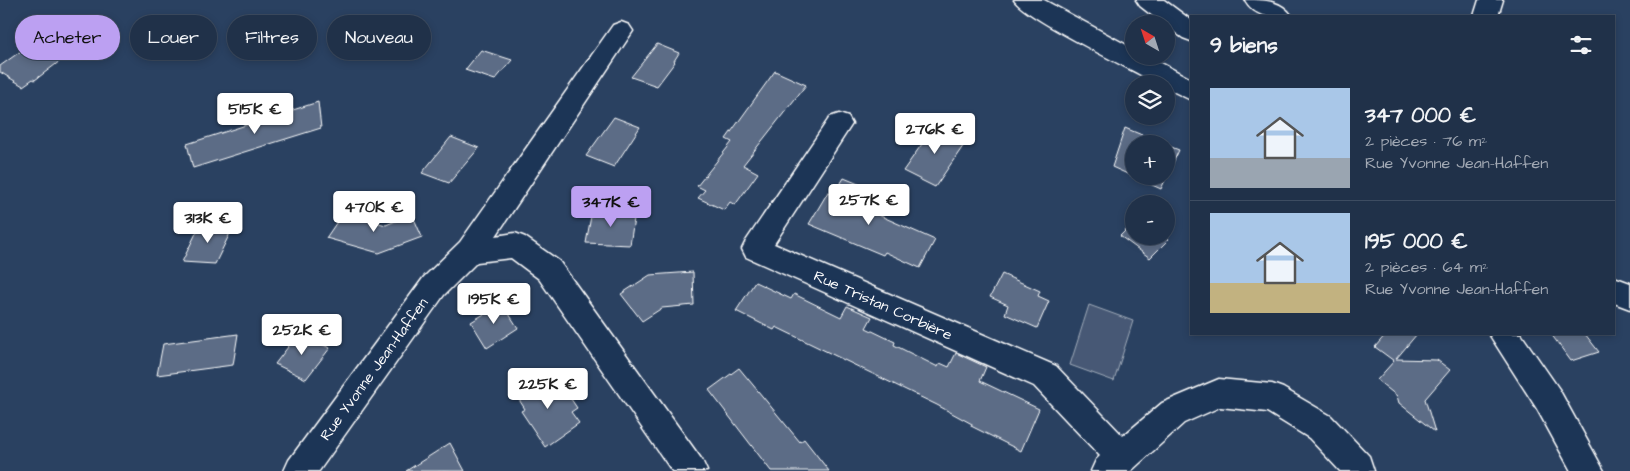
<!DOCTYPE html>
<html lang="fr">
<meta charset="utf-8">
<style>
:root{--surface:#203149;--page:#283950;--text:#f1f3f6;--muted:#a2a9b4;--line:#3d4c61;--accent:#bca0f2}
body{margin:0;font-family:"Architects Daughter",sans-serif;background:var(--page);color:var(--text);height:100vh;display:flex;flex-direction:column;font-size:19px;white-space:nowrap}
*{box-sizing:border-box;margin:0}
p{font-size:16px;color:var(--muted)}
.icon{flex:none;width:28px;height:28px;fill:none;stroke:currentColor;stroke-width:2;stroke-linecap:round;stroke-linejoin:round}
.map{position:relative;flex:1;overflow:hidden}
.panel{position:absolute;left:1190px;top:15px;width:425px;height:320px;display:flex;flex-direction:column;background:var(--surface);border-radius:0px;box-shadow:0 2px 8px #0003,0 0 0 1px var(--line)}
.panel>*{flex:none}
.banner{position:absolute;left:15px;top:15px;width:475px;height:45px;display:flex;gap:10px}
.needle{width:32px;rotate:321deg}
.fabs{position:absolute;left:1125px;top:15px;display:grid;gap:10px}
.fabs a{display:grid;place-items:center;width:50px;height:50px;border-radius:50%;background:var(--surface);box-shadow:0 2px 8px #0003,0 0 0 1px var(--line);font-size:25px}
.price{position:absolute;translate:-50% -42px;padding:0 11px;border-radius:5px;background:#fff;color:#222;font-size:16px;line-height:32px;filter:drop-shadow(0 1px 2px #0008)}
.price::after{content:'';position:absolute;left:50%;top:30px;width:15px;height:11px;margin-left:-8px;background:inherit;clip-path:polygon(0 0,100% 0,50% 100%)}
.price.selected{background:var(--accent);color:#111}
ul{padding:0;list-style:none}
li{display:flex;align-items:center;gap:15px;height:125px;padding:0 20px}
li+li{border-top:1px solid var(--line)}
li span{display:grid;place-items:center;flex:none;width:140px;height:100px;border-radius:0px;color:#555}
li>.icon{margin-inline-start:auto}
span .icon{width:60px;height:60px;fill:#fffc;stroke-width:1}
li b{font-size:21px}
h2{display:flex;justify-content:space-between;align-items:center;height:60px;padding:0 20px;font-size:21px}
.pill{padding:0 18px;border-radius:22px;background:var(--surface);box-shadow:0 2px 8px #0003,0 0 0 1px var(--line);font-size:18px;line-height:45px}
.pill.selected{background:var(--accent);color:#111}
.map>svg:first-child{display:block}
.green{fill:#465975;stroke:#a2acba}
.building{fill:#5b6c86;stroke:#fff}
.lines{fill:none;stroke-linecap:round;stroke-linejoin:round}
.street-casing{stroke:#fff;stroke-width:3}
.primary-casing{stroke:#fff;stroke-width:3}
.street{fill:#1d3557;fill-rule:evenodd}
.primary{fill:#1d3557;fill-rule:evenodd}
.labels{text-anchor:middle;stroke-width:4.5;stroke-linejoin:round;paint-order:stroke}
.street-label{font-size:15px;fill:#fff;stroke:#1d3557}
</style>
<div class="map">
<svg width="1630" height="471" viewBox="0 0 1630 471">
<rect width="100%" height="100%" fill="#2a4161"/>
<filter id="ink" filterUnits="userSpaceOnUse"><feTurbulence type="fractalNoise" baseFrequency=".02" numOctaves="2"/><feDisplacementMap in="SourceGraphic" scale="10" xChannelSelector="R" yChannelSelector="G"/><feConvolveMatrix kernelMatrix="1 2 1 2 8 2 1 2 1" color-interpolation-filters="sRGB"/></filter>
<g filter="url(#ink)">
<!-- green -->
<path class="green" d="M1089,305L1133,321L1114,381L1070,365Z"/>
<!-- building -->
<path class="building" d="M35,41L64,58L35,80L33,79L23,86L0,72V66Z
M657,44L679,53L674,61L675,62L657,86L631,77Z
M481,50L512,60L495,80L465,70Z
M775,71L806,85L743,165L758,173L735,205L730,202L724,210L698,198L705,190L697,186L732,142L726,139Z
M318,102L321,128L193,168L187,144Z
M614,117L640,127L614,167L586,156Z
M936,124L968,139L935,187L903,171Z
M1125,128L1164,144H1134V176H1166V145L1179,150L1161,189L1112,167Z
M451,137L479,148L449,183L422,173Z
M844,178L868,188L858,206L935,240L920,268L885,252L883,255L809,224L828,192L834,194Z
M592,211L635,212L630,245L586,243Z
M343,213L386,225L412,214L422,237L379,253L326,238Z
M1134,222V236H1164L1169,239L1150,258L1120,236Z
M200,225L233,227L215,264L182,262Z
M693,272L694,305L662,308L642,321L621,294L650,275Z
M1002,274L1040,291L1038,296L1049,301L1037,328L1005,314L1008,305L990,297Z
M755,282L791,299L794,294L841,317L847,306L872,317L866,328L895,342L894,345L938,367L940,363L949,367L956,353L986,367L980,381L1039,409L1021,451L971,426L972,424L937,405L776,327L774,330L736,311Z
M502,303L518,328L487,348L471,322Z
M238,334L233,365L157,375L163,344Z
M298,334L330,348L306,379L275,364Z
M1386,334H1417L1396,359L1437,360L1450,370L1425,399L1435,432L1399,403L1397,396L1377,380L1394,361L1375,347Z
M1551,334H1585L1599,352L1571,361Z
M739,368L800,442L804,439L829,471H771L709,390Z
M546,376L555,388L561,384L577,408L571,412L579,423L545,447L521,411L525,409L516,395Z
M450,443L465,471H406Z"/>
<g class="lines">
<!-- street casing -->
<g class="street-casing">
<path id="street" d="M1014,0H1044L1134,49V56H1148L1191,79V100L1166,88V84H1158C1133,70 1025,18 1014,0Z
M1245,0C1264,0 1281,0 1292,16C1273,17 1256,19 1245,0Z
M1479,0H1503L1498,16H1474Z
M621,22L629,25L633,31L629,37L496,236L515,233L525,237L559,261L702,460L707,471H672L539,279L511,258L477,262L444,295L319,471H284L289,460L424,277L460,242L613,25Z
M839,114L848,117L852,124L774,244L1056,366L1123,436L1162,403L1219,379L1272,384L1283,388L1331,416L1369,456L1374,471H1340L1309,438L1267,412L1220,407L1184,423L1131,471H1091L1096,460L1100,456L1034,386L746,257L742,249L746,241L830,117Z
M1614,277L1630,283V309L1614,303Z"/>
</g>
<!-- primary casing -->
<g class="primary-casing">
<path id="primary" d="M1136,0H1164L1191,20V41L1183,38L1166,26V24H1163L1140,6Z
M1489,334H1521L1559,389L1604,471H1571L1537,409Z"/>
</g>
<!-- street -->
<use href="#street" class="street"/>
<!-- primary -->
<use href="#primary" class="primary"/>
</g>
</g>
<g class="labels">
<!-- street labels -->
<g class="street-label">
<text transform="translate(883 305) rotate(24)" y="5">Rue Tristan Corbière</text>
<text transform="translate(374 369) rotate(-54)" y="5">Rue Yvonne Jean-Haffen</text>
</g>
</g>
</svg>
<div class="fabs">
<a><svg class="needle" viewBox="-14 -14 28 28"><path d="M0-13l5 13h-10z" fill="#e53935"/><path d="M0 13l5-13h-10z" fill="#a2a9b4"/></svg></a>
<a><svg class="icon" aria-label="layers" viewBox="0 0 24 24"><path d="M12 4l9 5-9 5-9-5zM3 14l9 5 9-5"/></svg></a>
<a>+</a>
<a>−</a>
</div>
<b class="price" style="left:255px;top:135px">515K €</b>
<b class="price" style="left:935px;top:155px">276K €</b>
<b class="price" style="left:869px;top:226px">257K €</b>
<b class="price selected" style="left:611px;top:228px">347K €</b>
<b class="price" style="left:374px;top:233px">470K €</b>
<b class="price" style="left:208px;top:244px">313K €</b>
<b class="price" style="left:494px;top:325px">195K €</b>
<b class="price" style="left:302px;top:356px">252K €</b>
<b class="price" style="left:548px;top:410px">225K €</b>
<div class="banner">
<a class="pill selected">Acheter</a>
<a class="pill">Louer</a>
<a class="pill">Filtres</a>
<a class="pill">Nouveau</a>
</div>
<section class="panel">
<h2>9 biens<svg class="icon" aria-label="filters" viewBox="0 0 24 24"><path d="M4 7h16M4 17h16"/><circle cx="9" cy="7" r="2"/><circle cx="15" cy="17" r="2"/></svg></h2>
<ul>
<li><span style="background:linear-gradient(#a9c7e8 70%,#9aa5b1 0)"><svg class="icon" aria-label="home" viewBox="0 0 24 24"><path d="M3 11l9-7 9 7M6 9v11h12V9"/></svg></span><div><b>347 000 €</b><p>2 pièces · 76 m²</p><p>Rue Yvonne Jean-Haffen</p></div></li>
<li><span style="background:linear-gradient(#a9c7e8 70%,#c2b280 0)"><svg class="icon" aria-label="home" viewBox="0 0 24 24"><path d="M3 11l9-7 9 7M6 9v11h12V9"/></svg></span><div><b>195 000 €</b><p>2 pièces · 64 m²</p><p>Rue Yvonne Jean-Haffen</p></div></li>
</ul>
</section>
</div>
